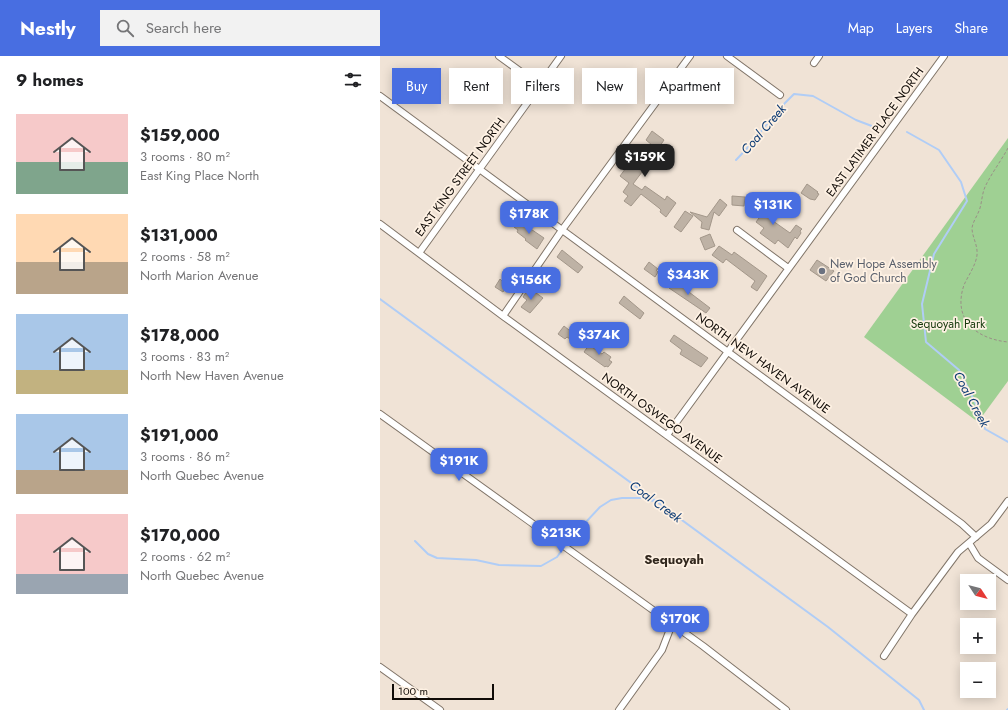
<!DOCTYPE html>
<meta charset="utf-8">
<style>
:root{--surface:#fff;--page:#f2f2f2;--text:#202124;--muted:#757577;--accent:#486ee1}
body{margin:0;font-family:Jost,sans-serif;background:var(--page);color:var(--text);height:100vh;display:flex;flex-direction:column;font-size:15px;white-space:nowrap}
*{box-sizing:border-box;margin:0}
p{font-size:13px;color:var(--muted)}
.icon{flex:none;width:22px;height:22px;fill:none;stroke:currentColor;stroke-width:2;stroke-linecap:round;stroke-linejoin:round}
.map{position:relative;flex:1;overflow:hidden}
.sheet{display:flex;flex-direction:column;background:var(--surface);width:380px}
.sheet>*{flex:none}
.banner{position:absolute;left:12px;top:12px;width:380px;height:36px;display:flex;gap:8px}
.needle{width:26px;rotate:126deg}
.tools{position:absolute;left:580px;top:518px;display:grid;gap:8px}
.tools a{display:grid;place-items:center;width:36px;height:36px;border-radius:0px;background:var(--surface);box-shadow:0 2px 10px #0003;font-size:20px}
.scale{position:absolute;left:12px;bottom:10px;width:102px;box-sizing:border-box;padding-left:4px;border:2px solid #100b07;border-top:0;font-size:11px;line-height:14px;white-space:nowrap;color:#100b07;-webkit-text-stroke:3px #fef1e3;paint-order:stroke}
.price{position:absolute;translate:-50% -34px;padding:0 9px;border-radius:8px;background:var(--accent);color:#fff;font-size:13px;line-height:26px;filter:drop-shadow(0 1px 2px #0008)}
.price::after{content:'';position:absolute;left:50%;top:24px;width:12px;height:9px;margin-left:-6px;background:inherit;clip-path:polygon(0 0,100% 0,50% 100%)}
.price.selected{background:#222;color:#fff}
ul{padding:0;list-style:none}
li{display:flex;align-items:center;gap:12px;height:100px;padding:0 16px}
li span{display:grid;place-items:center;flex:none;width:112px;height:80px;border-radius:0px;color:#555}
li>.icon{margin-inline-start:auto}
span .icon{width:48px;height:48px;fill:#fffc;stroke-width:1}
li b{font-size:17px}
h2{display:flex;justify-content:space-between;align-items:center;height:48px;padding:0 16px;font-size:17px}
.tag{padding:0 14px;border-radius:0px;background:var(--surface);box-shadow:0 2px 10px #0003;font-size:14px;line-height:36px}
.tag.selected{background:var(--accent);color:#fff}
header{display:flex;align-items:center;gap:24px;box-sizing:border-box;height:56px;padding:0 20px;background:var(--accent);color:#fff}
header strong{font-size:19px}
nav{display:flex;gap:22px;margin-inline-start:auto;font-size:14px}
.search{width:280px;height:36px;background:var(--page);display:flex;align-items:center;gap:10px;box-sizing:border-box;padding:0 14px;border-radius:0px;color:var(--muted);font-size:15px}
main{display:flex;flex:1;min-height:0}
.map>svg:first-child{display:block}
.green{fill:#9fd093}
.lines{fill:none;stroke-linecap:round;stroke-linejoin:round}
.stream{stroke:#b0cdf6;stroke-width:2}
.building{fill:#beb2a5;stroke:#a3978a}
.street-casing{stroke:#817569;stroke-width:8}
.path{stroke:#998f86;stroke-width:1;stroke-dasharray:3 2;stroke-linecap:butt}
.street{stroke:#fff;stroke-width:6}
.worship-dot{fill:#6b7280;stroke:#fef1e3;stroke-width:1.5}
.labels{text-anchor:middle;stroke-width:3.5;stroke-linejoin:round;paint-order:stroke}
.street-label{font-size:12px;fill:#100b07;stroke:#fef1e3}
.worship-label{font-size:12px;fill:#5b616d;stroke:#fef1e3;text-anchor:start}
.park-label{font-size:12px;fill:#173a0d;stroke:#fef1e3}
.water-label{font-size:13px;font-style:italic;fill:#0c3b75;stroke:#fef1e3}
.neighbourhood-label{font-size:13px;font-weight:bold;fill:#31271d;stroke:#fef1e3}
</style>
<header>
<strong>Nestly</strong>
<div class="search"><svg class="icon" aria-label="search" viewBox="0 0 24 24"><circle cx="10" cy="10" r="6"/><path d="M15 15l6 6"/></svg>Search here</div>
<nav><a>Map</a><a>Layers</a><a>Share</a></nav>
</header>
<main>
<section class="sheet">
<h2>9 homes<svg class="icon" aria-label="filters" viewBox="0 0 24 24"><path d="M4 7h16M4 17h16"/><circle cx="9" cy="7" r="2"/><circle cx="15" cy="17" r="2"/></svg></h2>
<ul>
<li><span style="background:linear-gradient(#f6c9c9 60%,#7fa58c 0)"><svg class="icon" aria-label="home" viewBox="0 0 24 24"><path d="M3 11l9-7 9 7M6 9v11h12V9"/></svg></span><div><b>$159,000</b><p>3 rooms · 80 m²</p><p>East King Place North</p></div></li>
<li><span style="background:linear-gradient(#ffd9b3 60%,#b9a48a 0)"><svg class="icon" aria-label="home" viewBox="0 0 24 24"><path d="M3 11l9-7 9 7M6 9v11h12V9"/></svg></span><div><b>$131,000</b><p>2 rooms · 58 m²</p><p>North Marion Avenue</p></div></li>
<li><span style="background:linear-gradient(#a9c7e8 70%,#c2b280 0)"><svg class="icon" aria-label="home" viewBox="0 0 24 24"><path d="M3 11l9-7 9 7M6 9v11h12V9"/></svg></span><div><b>$178,000</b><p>3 rooms · 83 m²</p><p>North New Haven Avenue</p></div></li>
<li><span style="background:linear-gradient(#a9c7e8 70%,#b9a48a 0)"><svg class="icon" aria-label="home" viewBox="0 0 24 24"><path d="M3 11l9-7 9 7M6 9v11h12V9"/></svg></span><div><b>$191,000</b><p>3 rooms · 86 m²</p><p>North Quebec Avenue</p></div></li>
<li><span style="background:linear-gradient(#f6c9c9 75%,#9aa5b1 0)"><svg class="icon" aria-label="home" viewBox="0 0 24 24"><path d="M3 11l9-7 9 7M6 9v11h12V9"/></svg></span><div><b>$170,000</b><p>2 rooms · 62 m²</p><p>North Quebec Avenue</p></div></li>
</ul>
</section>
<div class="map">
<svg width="628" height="654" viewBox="0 0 628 654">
<rect width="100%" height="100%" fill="#f0e3d6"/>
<!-- green -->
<path class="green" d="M628,82V325L598,366L484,281Z"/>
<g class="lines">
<!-- stream -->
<path class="stream" d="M527,76L559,94L581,126L587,145L554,198L542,248L546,286L579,314L595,346L605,373L628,386
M356,104L371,88L399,53L414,38L433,40L476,64L497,72
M0,243L448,571L539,644L544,654
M35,485L48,498L57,502L96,504L119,509L161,510L177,501L190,483L220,451L231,444L242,442H262L277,446
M627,654L628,653"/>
</g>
<!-- building -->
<path class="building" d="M272,75L284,84L273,100H274L253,128L262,134L265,130L285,144L287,140L296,147L286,161L280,156L281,154L279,152L261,138L251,150L244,145L248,140L243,136L249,127L240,120L258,96L264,100L272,89L266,84Z
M427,128L438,136L437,137L439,138L435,144L430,143L421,137Z
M352,140L365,141L364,150L352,149Z
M379,142L383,146L380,150L392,161L391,163L393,165L410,177L416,169L422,173L420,175L421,177L417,183L415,181L408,192L398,184L395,188L380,177L384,172L376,166L379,162L366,153L372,145L375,147Z
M340,143L347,149L339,160L334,156L329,174L321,172L322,166L310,156L327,161Z
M305,155L313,160L301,176L294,171Z
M139,165L164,182L157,193L145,184L146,183L137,176L138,174L134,171Z
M330,178L335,190L325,194L320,182Z
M339,190L352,199L354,196L387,220L377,235L371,231L375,225L346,203L343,207L332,199Z
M182,194L203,211L198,217L177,201Z
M437,204L454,215L446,225L430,214Z
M269,206L278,213L276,214L278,216L275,221L264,213Z
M126,220L131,224L123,236L115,231L120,223L122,225Z
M295,224L300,228L301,226L307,230L305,233L330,252L326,257L289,232Z
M152,234L163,242L150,257L141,251L147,244L143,241L147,235L150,237Z
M244,240L264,257L260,263L239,247Z
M184,270L194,278L190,283L187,281L185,283L178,278Z
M294,279L328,302L321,311L300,298L302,294L290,285Z
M209,289L222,298L224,296L231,301L229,304L232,306L228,311L226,310L225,311L204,296Z"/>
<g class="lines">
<!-- street casing -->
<g class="street-casing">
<path id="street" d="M119,0L159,29
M347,0L400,39
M434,7L439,0
M0,40L582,468L596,481
M0,168L123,260L532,558
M357,174L408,212
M39,197L181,0
M123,260L182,174L310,0
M0,358L323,590L406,654
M287,379L564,0
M589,487L598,502L628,524
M504,600L532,558L578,496L611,468L628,445
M0,611L60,654
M239,654L282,594L292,568"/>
</g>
<!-- path -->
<path class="path" d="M628,92C621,105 611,118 605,131C602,138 602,145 600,152C598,159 593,165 592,172C592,181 598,189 597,199C596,209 588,220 584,229C572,264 597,283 628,286"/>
<!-- street -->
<use href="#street" class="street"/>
</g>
<!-- markers -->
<circle class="worship-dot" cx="442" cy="215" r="4"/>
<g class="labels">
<!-- street labels -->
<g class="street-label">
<text transform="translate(495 76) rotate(-54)" y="4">EAST LATIMER PLACE NORTH</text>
<text transform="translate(80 121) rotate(-54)" y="4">EAST KING STREET NORTH</text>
<text transform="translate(383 307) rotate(36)" y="4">NORTH NEW HAVEN AVENUE</text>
<text transform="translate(282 362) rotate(36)" y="4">NORTH OSWEGO AVENUE</text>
</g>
<!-- worship labels -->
<g class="worship-label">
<text x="450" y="212">New Hope Assembly<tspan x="450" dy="14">of God Church</tspan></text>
</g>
<!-- park labels -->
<g class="park-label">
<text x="568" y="272">Sequoyah Park</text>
</g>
<!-- water labels -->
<g class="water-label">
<text transform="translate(383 73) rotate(-49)" y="5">Coal Creek</text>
<text transform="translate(592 343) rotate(62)" y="5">Coal Creek</text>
<text transform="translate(276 445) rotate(36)" y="5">Coal Creek</text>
</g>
<!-- neighbourhood labels -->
<g class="neighbourhood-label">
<text x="294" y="508">Sequoyah</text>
</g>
</g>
</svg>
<div class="tools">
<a><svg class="needle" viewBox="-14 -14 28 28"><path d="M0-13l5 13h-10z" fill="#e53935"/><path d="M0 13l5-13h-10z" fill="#757577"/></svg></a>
<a>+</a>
<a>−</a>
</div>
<div class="scale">100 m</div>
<b class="price selected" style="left:265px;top:122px">$159K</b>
<b class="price" style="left:393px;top:170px">$131K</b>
<b class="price" style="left:149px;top:179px">$178K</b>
<b class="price" style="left:308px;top:240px">$343K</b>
<b class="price" style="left:151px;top:245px">$156K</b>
<b class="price" style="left:219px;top:300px">$374K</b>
<b class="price" style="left:79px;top:426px">$191K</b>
<b class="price" style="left:181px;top:498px">$213K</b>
<b class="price" style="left:300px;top:584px">$170K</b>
<div class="banner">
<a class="tag selected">Buy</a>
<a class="tag">Rent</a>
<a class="tag">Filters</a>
<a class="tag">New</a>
<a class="tag">Apartment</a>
</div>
</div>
</main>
